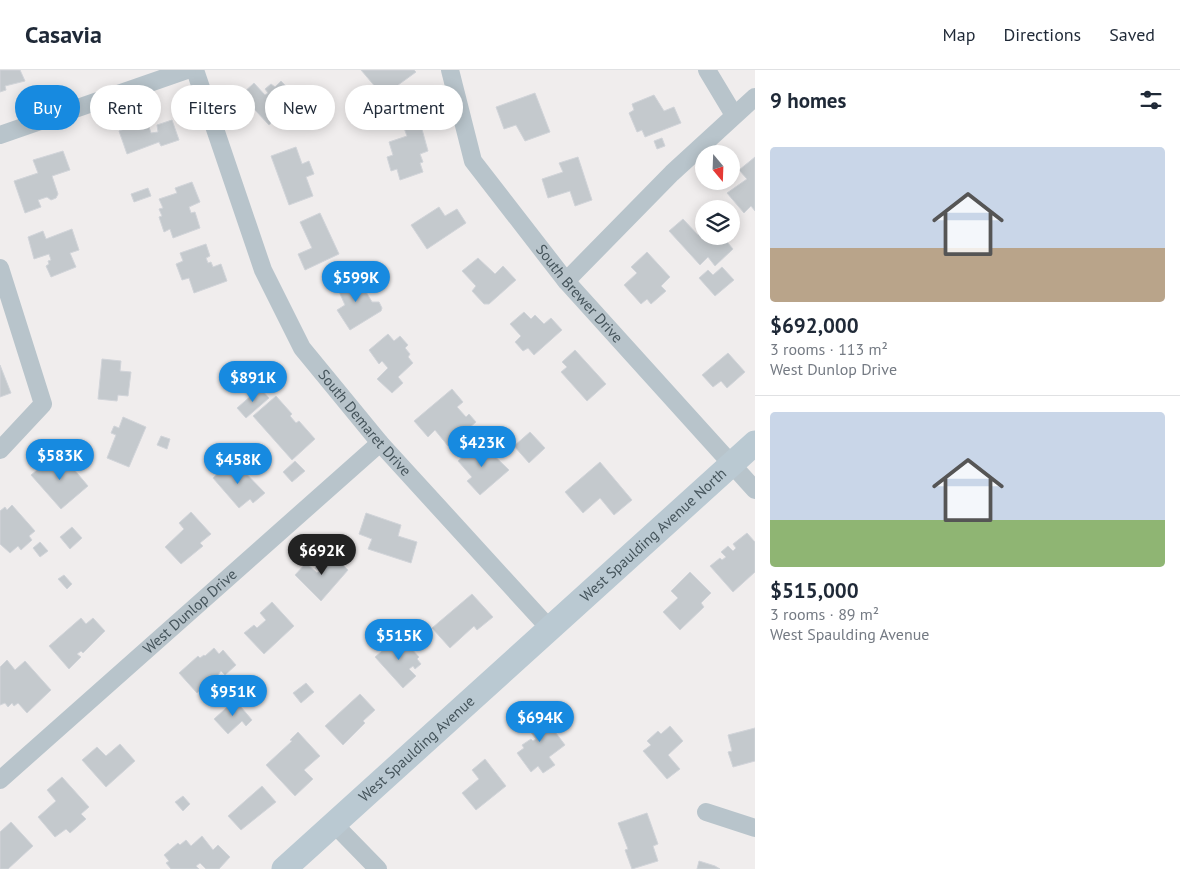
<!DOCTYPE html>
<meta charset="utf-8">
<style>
:root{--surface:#fff;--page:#f2f2f3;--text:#1f2937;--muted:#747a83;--line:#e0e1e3;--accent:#178ae0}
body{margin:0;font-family:"PT Sans",sans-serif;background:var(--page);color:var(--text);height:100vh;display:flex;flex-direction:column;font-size:19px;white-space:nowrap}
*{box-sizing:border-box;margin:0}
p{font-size:16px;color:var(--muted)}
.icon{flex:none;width:28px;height:28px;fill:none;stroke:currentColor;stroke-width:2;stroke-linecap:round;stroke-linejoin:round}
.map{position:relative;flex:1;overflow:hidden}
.details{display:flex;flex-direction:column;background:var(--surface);width:425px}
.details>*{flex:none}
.banner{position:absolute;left:15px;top:15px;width:475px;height:45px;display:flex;gap:10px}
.needle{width:32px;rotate:161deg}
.buttons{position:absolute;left:695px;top:75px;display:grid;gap:10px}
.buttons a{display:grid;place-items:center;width:45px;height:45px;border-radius:50%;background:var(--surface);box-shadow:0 2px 12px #0003;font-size:25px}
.price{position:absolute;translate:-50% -42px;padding:0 11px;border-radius:18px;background:var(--accent);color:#fff;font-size:16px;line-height:32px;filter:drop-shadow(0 1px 2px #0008)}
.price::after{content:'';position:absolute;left:50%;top:30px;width:15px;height:11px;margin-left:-8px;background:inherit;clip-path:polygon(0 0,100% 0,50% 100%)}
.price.current{background:#222;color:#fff}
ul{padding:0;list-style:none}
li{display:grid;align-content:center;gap:10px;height:265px;padding:0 15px}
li+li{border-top:1px solid var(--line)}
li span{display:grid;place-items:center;height:155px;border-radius:5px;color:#555}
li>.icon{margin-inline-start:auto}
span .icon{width:90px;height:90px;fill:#fffc;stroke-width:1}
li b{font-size:21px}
h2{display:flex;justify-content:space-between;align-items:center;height:60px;padding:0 15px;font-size:21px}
.chip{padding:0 18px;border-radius:22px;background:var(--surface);box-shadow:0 2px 12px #0003;font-size:18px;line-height:45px}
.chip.current{background:var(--accent);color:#fff}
header{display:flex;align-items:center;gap:30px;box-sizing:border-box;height:70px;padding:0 25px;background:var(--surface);border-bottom:1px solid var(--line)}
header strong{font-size:24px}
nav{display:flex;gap:28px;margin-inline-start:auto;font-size:18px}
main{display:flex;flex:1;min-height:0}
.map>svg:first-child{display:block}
.building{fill:#c4c9cd;stroke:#d1d4d9}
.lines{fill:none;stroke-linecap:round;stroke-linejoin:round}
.street{stroke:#b8c4cb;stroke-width:18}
.secondary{stroke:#bac9d2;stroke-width:25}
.labels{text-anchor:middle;stroke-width:5;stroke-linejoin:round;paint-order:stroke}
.street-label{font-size:15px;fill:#45545b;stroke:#fff}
</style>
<header>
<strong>Casavia</strong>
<nav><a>Map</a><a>Directions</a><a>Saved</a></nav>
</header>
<main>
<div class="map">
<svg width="755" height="799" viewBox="0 0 755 799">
<rect width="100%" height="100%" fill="#f0eded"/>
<!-- building -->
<path class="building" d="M0,0H20L25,11L5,16L6,20L0,22Z
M361,0H414L416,2L383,26Z
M281,11L298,29L269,55L241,25L254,13L265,25L268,23L265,19L271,14L275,17Z
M535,23L550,62L525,71L516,55L504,59L496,37Z
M654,25L664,41L674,37L681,53L645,67L642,60L637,62L629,43L634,40L632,34Z
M172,50L179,70L161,76L159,72L127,84L119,61L141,53L142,56L148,54L151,63L158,62L157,55Z
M420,52L428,81L420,84L423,92L420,93L423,102L400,110L397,99L391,101L387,87L393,85L389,72L407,66L404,58Z
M662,68L665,76L657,79L654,71Z
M296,77L302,94L309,91L314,104L306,107L313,126L289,135L271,86Z
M63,81L70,100L52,106L58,124L56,128L51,130L47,127L38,130L41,137L25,143L14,111L38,103L33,90Z
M578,87L592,130L575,136L570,121L548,128L542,109L563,102L559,93Z
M755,87V141L751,136L744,143L727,123L747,109L739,100Z
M192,112L200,132L189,137L191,143L195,142L200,158L173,168L170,159L164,162L159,147L162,146L159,139L163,138L159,129L177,123L175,118Z
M148,118L151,126L134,132L131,124Z
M439,137L445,146L457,139L466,153L427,179L411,155Z
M320,143L339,184L305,200L298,184L312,178L300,152Z
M683,149L698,165L704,159V166H722L733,179L715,196L708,187L700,195L669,161Z
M72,159L79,180L70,183L76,197L51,207L46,196L49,194L48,191L51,190L49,184L34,189L28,167L43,161L46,169Z
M206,174L210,186L206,188L208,193L211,192L213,197L221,194L227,211L194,223L189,208L182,210L176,194L183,191L180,183Z
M647,182L670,207L661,216L666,221L651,234L647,229L641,234L624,215L637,203L631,197Z
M478,188L495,204L503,196L516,210L489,234H484L472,221L476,216L462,201Z
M722,197L734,210L715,226L699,208L708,200L713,205Z
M356,205L372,232H379L382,238L381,241L350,260L337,240L345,235L337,217Z
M524,242L531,249L535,245L544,254L551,248L562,260L534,285L528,278L523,281L515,272L521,266L510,254Z
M388,264L394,271L400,266L408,275L405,278L410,284L408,287L413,293L398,307L403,313L392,323L377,309L388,298L382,291L379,294L369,280Z
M575,280L606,314L587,331L561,302L567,297L562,292Z
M728,283L745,302L727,318L721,311L713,317L702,305Z
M102,289L121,291L120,301L131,302L128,326L118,325L117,331L98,329Z
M0,295L11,323L0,327Z
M260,318L269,328L246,348L237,338Z
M452,319L463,332L457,337L466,347L469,344L476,352L448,376L435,360L428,367L414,351Z
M276,326L292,344L290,346L296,353L299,351L315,369L292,390L253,346Z
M123,347L146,357L129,397L107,388L116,365L111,363L114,356L119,358Z
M530,362L545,378L529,393L514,376Z
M161,366L170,369L167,379L157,375Z
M480,372L509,400L480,425L467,411L472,407L458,391Z
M61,384L88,416L61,439L31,405L49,390L51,392Z
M233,390L265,423L253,433L250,429L239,438L213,408Z
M295,391L305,401L292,412L283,402Z
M600,392L632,430L614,445L600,428L583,443L565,422Z
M12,435L35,461L29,466L32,470L21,480L18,476L10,483L0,474V441L5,437L7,440Z
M191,442L211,464L200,473L203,476L181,494L165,477L184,459L179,453Z
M366,443L401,455L398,466L417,472L411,493L368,479L372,469L359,464Z
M72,457L82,468L70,479L60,467Z
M747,463L755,472V502L733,522L710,496L720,488L722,490L726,487L721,482L728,476L733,481L736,478L733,474Z
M40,472L48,481L40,487L33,478Z
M328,481L348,500L321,531L295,505L306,493L317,503L319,501L315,498L321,492L324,496L326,494L321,489Z
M690,502L711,523L701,533L704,537L680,560L663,542L678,528L671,521Z
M64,505L72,514L67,519L58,509Z
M472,524L493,547L477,560L474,556L450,578L432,558Z
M272,532L294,556L264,584L244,563L254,555L257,558L266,550L260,543Z
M81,548L86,554L93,548L105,561L83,583L81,581L77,584L81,587L69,599L49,576Z
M400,566L419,587L417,589L421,594L415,599L413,596L409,599L416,606L403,618L375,587Z
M214,578L219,584L223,580L236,595L225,605L221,601L218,605L222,609L213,618L209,613L197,623L179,603L198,586L200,588L204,585L205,586Z
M7,590L15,600L25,591L51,620L27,643L18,633L14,636L12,633L8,637L5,633L0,635V597Z
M306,613L314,622L301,633L293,623Z
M360,624L375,640L363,651L365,653L343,675L325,656Z
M235,630L252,650L246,656L242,651L228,664L214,649Z
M537,638L565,675L549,687L555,695L543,703L538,696L531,702L517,683L524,678L522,675L531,669L533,671L536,669L521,650Z
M670,656L683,671L668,685L680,699L667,709L643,681L651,675L647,671L658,661L661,664Z
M755,658V691L733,697L728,682L732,681L728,665Z
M298,662L320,686L304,700L313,709L295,726L266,695L292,671L290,670Z
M120,674L135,691L106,717L82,690L97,677L106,686Z
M485,689L506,716L476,740L462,723L479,709L472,700Z
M62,707L89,737L81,744L86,749L70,763L66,759L55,767L38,747L56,731L47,720Z
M262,716L276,732L241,760L228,746Z
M183,726L190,734L183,741L175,732Z
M647,743L658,774L653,776L658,791L632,799L625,780L628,779L618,753Z
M11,752L33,776L8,799H0V762Z
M202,766L213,780L218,775L230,787L219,799H206L200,793L196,796L199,799H171L166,793L169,791L164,785L178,773L180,775L186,770L191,776Z
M699,791L715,796L720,799H697Z"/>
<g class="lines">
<!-- street -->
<g class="street">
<path id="s1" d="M195,0L263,200L302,278L380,373L550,559"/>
<path id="s2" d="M450,0L473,91L566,211L755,420"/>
<path d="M707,0L734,45"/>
<path d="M0,65L187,0"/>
<path d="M0,198L43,334L0,380"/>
<path d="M566,211L672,103L755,27"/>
<path id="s3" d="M0,710L380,373"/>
<path d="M706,742L755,758"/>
<path d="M334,754L378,799"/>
</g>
<!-- secondary -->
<path class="secondary" id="s4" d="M284,799L755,373"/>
</g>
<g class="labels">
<!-- street labels -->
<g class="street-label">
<text dy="5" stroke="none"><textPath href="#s2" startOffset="264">South Brewer Drive</textPath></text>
<text dy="5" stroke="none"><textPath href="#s1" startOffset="396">South Demaret Drive</textPath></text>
<text dy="5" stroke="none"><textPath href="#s4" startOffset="498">West Spaulding Avenue North</textPath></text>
<text dy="5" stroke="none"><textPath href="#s3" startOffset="254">West Dunlop Drive</textPath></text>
<text dy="5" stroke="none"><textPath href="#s4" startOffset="179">West Spaulding Avenue</textPath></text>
</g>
</g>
</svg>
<div class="buttons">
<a><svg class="needle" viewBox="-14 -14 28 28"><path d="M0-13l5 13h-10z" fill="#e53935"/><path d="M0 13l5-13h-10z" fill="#747a83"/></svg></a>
<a><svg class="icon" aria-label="layers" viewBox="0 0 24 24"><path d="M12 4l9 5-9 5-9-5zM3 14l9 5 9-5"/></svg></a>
</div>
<b class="price" style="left:356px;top:233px">$599K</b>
<b class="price" style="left:253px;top:333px">$891K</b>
<b class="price" style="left:482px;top:398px">$423K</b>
<b class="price" style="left:60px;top:411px">$583K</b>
<b class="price" style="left:238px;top:415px">$458K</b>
<b class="price current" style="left:322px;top:506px">$692K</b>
<b class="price" style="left:399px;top:591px">$515K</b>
<b class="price" style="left:233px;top:647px">$951K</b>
<b class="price" style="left:540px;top:673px">$694K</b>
<div class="banner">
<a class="chip current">Buy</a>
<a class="chip">Rent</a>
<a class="chip">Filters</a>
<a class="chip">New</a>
<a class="chip">Apartment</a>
</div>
</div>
<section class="details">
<h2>9 homes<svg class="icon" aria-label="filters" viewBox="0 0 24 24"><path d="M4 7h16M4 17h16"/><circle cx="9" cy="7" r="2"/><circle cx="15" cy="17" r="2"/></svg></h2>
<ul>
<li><span style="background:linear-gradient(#c9d6e8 65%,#b9a48a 0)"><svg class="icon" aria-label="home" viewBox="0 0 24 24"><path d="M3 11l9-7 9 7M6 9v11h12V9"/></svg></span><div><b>$692,000</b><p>3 rooms · 113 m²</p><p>West Dunlop Drive</p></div></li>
<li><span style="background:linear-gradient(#c9d6e8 70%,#8fb573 0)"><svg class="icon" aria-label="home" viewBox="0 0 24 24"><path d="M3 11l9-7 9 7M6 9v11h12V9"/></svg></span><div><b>$515,000</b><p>3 rooms · 89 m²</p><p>West Spaulding Avenue</p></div></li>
</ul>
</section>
</main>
